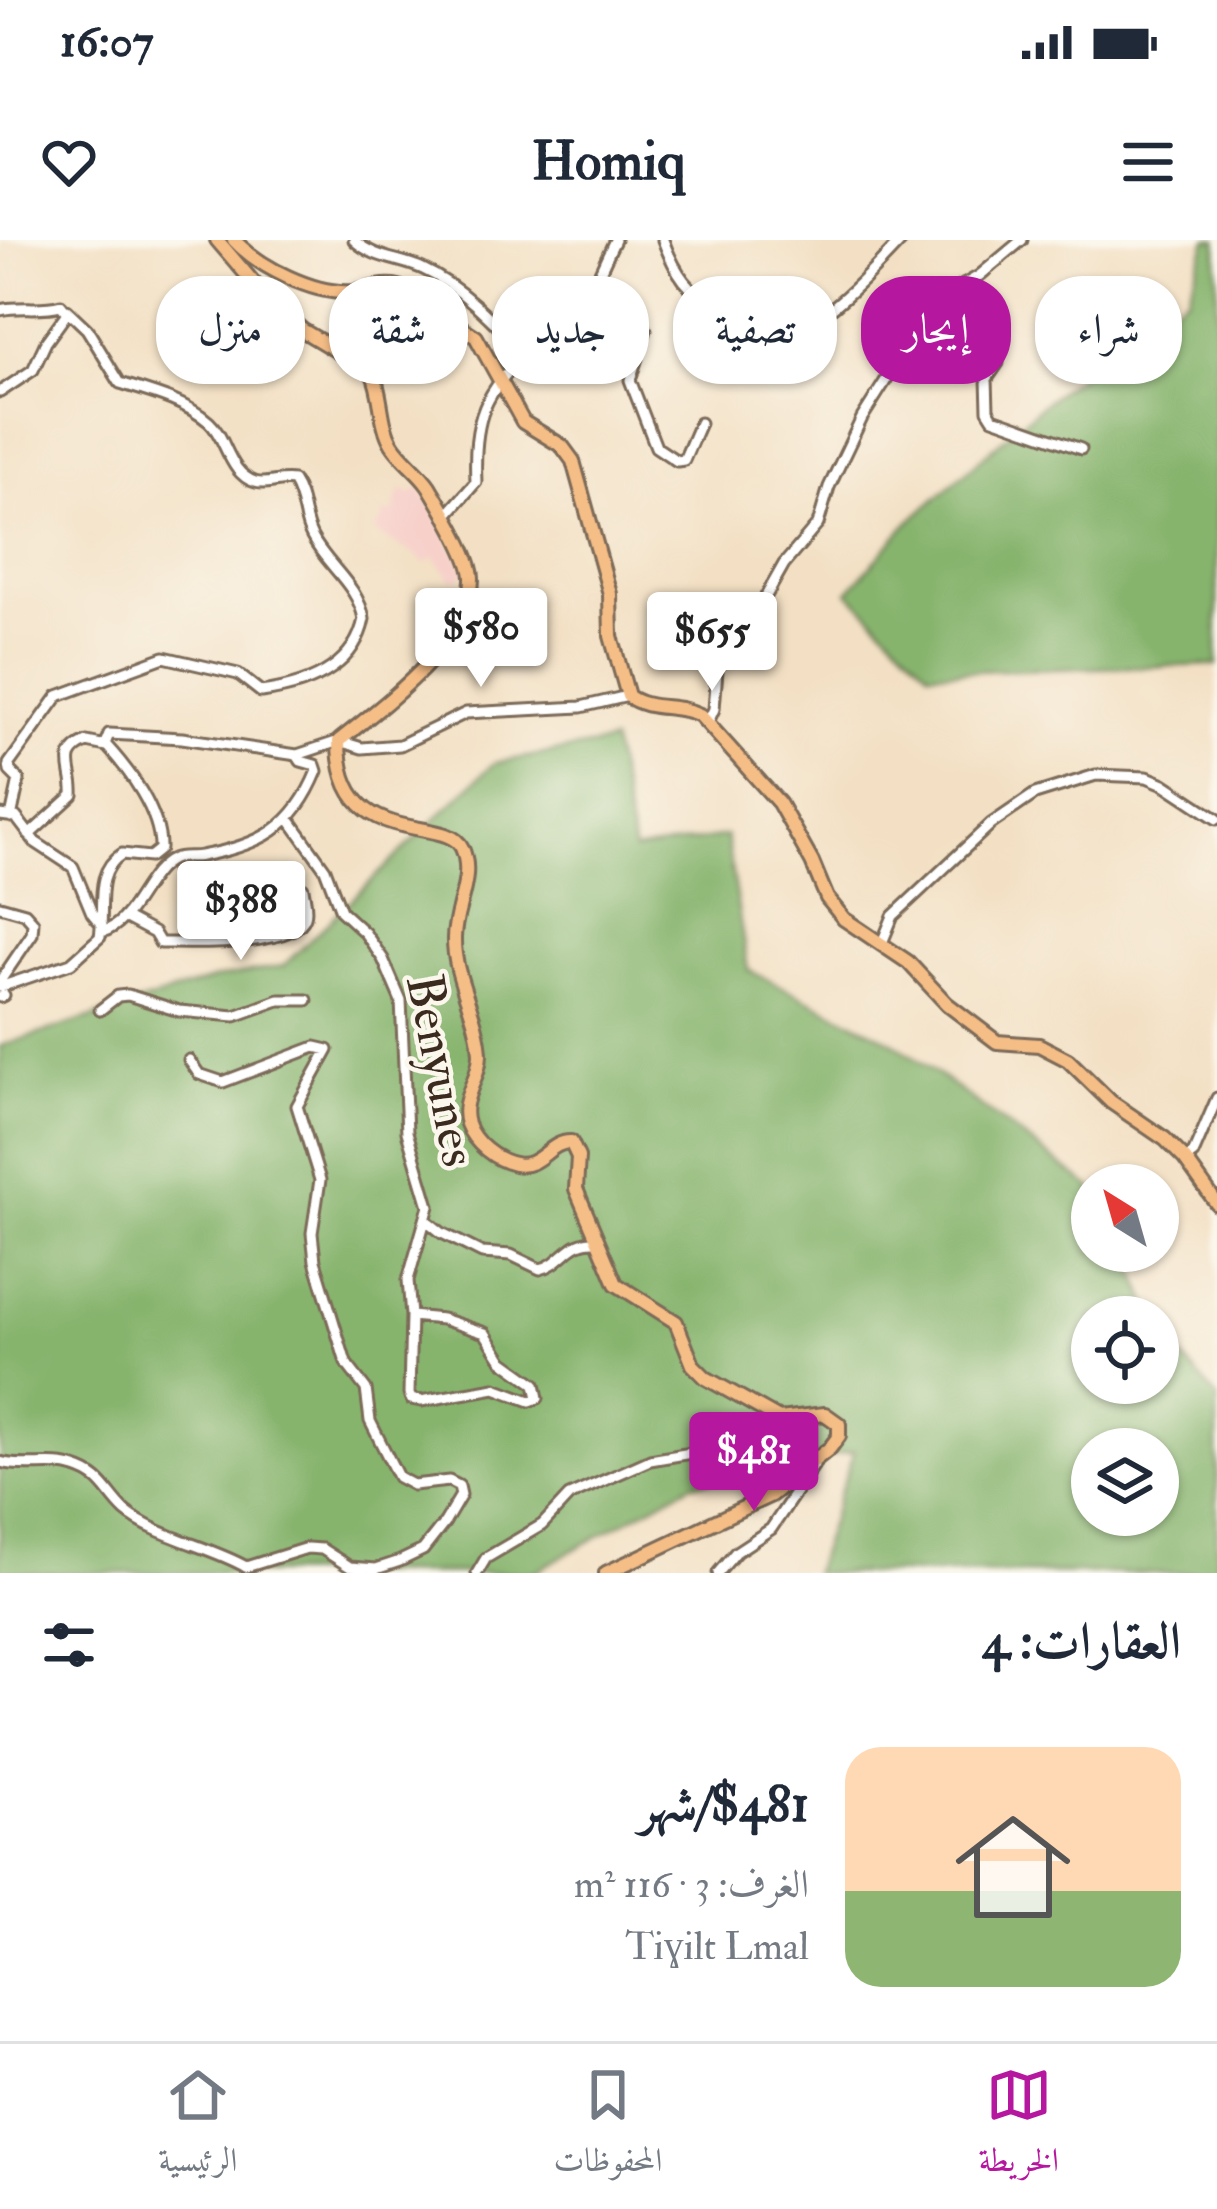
<!DOCTYPE html>
<html lang="ar">
<meta charset="utf-8">
<style>
:root{--surface:#fff;--page:#f6f6f7;--text:#1f2937;--muted:#747a83;--line:#e0e1e3;--accent:#b5179e}
body{margin:0;font-family:"IM FELL Double Pica",Amiri,serif;background:var(--page);color:var(--text);direction:rtl;height:100vh;display:flex;flex-direction:column;font-size:45px;white-space:nowrap}
*{box-sizing:border-box;margin:0}
p{font-size:39px;color:var(--muted)}
.icon{flex:none;width:66px;height:66px;fill:none;stroke:currentColor;stroke-width:2;stroke-linecap:round;stroke-linejoin:round}
.map{position:relative;height:1333px;overflow:hidden;direction:ltr}
.sheet{display:flex;flex-direction:column;background:var(--surface);flex:1}
.sheet>*{flex:none}
.banner{position:absolute;left:36px;top:36px;width:1146px;height:108px;direction:rtl;display:flex;gap:24px}
.needle{width:78px;rotate:323deg}
.fabs{position:absolute;left:1071px;top:924px;display:grid;gap:24px}
.fabs a{display:grid;place-items:center;width:108px;height:108px;border-radius:50%;background:var(--surface);box-shadow:0 3px 9px #0004;font-size:60px}
.price{position:absolute;translate:-50% -102px;padding:0 27px;border-radius:12px;background:#fff;color:#222;font-size:39px;line-height:78px;filter:drop-shadow(0 3px 6px #0008)}
.price::after{content:'';position:absolute;left:50%;top:72px;width:36px;height:27px;margin-left:-18px;background:inherit;clip-path:polygon(0 0,100% 0,50% 100%)}
.price.current{background:var(--accent);color:#fff}
ul{padding:0;list-style:none}
li{display:flex;align-items:center;gap:36px;height:300px;padding:0 36px}
li span{display:grid;place-items:center;flex:none;width:336px;height:240px;border-radius:36px;color:#555}
li>.icon{margin-inline-start:auto}
span .icon{width:144px;height:144px;fill:#fffc;stroke-width:1}
li b{font-size:51px}
h2{display:flex;justify-content:space-between;align-items:center;height:144px;padding:0 36px;font-size:51px}
.tag{padding:0 42px;border-radius:48px;background:var(--surface);box-shadow:0 3px 9px #0004;font-size:42px;line-height:108px}
.tag.current{background:var(--accent);color:#fff}
.status{display:flex;justify-content:space-between;align-items:center;height:84px;padding:0 60px;background:var(--surface);direction:ltr}
.status svg{height:33px;fill:currentColor}
header{display:flex;justify-content:space-between;align-items:center;height:156px;padding:0 36px;background:var(--surface);font-size:54px;font-weight:700}
.tab-bar{display:flex;justify-content:space-around;align-items:center;height:168px;border-top:3px solid var(--line);background:var(--surface);font-size:33px;color:var(--muted)}
.tab-bar a{display:grid;justify-items:center;gap:6px}
.tab-bar .current{color:var(--accent)}
.map>svg:first-child{display:block}
.built{fill:#f7d0ca}
.forest{fill:#86b46d;stroke:#606f46;stroke-width:3;fill-rule:evenodd}
.lines{fill:none;stroke-linecap:round;stroke-linejoin:round}
.minor-casing{stroke:#7b6a58;stroke-width:15}
.major-casing{stroke:#7b6a58;stroke-width:18}
.minor{stroke:#fff;stroke-width:9}
.major{stroke:#f6be87;stroke-width:12}
.labels{text-anchor:middle;stroke-width:9;stroke-linejoin:round;paint-order:stroke}
.street-label{font-size:51px;fill:#3b2a1e;stroke:#fbf7ec}
</style>
<div class="status"><b>16:07</b><svg viewBox="0 0 49 12"><path d="M0 12V9h3v3zM5 12V6h3v6zM10 12V3h3v9zM15 12V0h3v12zM26 1h20v11H26zM47 4h2v5h-2z"/></svg></div>
<header><svg class="icon" aria-label="menu" viewBox="0 0 24 24"><path d="M4 6h16M4 12h16M4 18h16"/></svg>Homiq<svg class="icon" aria-label="heart" viewBox="0 0 24 24"><path d="M12 20l-8-8c-3-5 5-10 8-4 3-6 11-1 8 4z"/></svg></header>
<div class="map">
<svg width="1217" height="1333" viewBox="0 0 1217 1333">
<rect width="100%" height="100%" fill="#fbf7ec"/>
<filter id="ink" filterUnits="userSpaceOnUse"><feTurbulence type="fractalNoise" baseFrequency=".00833" numOctaves="2"/><feDisplacementMap in="SourceGraphic" scale="24" xChannelSelector="R" yChannelSelector="G"/><feConvolveMatrix kernelMatrix="1 2 1 2 8 2 1 2 1" color-interpolation-filters="sRGB"/></filter>
<filter id="wash" filterUnits="userSpaceOnUse"><feTurbulence type="fractalNoise" baseFrequency=".004" numOctaves="4" result="noise"/><feDisplacementMap in="SourceGraphic" scale="48" xChannelSelector="R" yChannelSelector="G"/><feGaussianBlur stdDeviation="2.7" result="paint"/><feColorMatrix in="noise" values="0 0 0 0 0 0 0 0 0 0 0 0 0 0 0 0 0 1.4 0 .05"/><feComposite in="paint" operator="in"/></filter>
<g filter="url(#wash)">
<rect width="100%" height="100%" fill="#f3e0c4"/>
<!-- built -->
<path class="built" d="M420,247L466,333L453,341L434,317L423,324L419,317L374,292L384,277L382,271L393,274L400,249L411,254Z"/>
<!-- forest -->
<path class="forest" d="M1207,0H1217V425L929,432L848,352L909,282L1051,157L1188,56Z
M612,502L634,611L726,596L748,730L892,801L1092,948V1011H1128L1152,1077H1092V1143H1158V1089L1217,1158V1333H813L854,1211L692,1244L532,1333H0V806L218,738L283,726L494,523ZM1092,1209H1158V1275H1092Z"/>
</g>
<g filter="url(#ink)">
<g class="lines">
<!-- minor casing -->
<g class="minor-casing">
<path id="minor" d="M354,0C374,19 399,18 423,29C462,47 496,84 525,114
M663,0C676,35 688,51 719,70C735,80 750,91 769,94C812,101 874,29 902,0
M592,42L620,62L646,90L630,140L656,207L677,221L684,220L700,183
M0,70C21,65 40,71 61,65L67,73L46,102L33,130L0,152
M922,83L998,123L987,139L988,170L993,178L1081,209
M445,277L476,242C473,178 484,152 530,110C544,97 561,88 574,75C592,56 603,23 615,0
M708,482L714,469L718,418L744,395L784,324L818,284L829,247L862,178L922,83L942,57L979,36L1022,0
M0,575L16,577L35,602L73,627L92,673L102,685
M11,577L19,540L10,531L9,524L58,456L164,417L238,434L261,452C306,446 354,429 364,379C358,345 327,326 312,297C302,278 305,259 293,241C280,238 267,246 255,242C228,233 227,198 209,182C185,161 149,152 120,143L87,89L67,70
M290,580L325,629L341,671L365,693L383,719L401,761L407,892L429,966L408,1040L411,1076L409,1154L411,1159L421,1161L495,1148L530,1161L538,1158L535,1144L503,1121L485,1093L442,1079L411,1076
M29,595L73,555C75,531 57,514 87,502L106,506
M0,666L25,673L33,682L32,694L0,741
M124,677L154,693L160,703C189,703 295,708 305,677C308,668 304,657 303,648
M102,692C135,683 144,632 173,619C181,615 192,618 201,616C261,605 294,588 317,531L315,525L301,521L297,515
M882,703L893,676L991,584L1035,554L1096,535L1147,537L1164,544L1217,579
M0,747L71,723L100,697C105,668 93,632 122,614L150,617L160,609C161,572 129,530 105,504L109,494L182,498L297,515L339,501L362,508L400,505L466,473L581,467L628,456
M0,757L4,755
M100,770L118,756L128,755L179,771L235,776L279,760H307
M1185,919L1193,914L1217,858
M427,981L442,993L482,1013L511,1015L540,1029C563,1024 569,999 596,1001
M0,1222C25,1229 53,1220 75,1228C104,1237 106,1253 125,1271C154,1296 212,1307 246,1327L307,1308L322,1309L350,1327L376,1329L400,1321L423,1310L445,1282L461,1255L459,1246L449,1241L413,1245L398,1237L370,1181L366,1149L346,1123L315,1021L312,993L320,940L297,866L328,810L315,807L223,842L199,834L189,820
M477,1333L486,1318L542,1285L569,1256L650,1220L703,1211L727,1216L752,1211L812,1214L814,1225L771,1289L736,1312L718,1333"/>
</g>
<!-- major casing -->
<g class="major-casing">
<path id="major" d="M217,0L265,56L302,90L372,132C383,155 379,182 392,204C402,220 418,230 429,246C440,265 473,318 472,339C472,401 382,466 339,501C339,613 447,573 462,608C475,638 454,669 454,698C453,737 478,774 480,814C480,839 459,859 467,884C474,903 495,920 515,924C539,930 549,901 571,902L578,917L576,949L616,1044L676,1082L693,1125L706,1138L779,1179L825,1174L839,1184V1196L830,1208L771,1255L606,1333
M234,0C259,27 314,55 353,52C370,50 382,43 399,47L476,97L523,182L562,206L573,221L610,354L611,396L628,456C650,472 677,463 700,475L779,563L812,622L827,658L844,679L908,722L947,764L997,802L1039,805L1068,820L1111,862L1165,899L1185,919L1217,964"/>
</g>
<!-- minor -->
<use href="#minor" class="minor"/>
<!-- major -->
<use href="#major" class="major"/>
</g>
</g>
<g class="labels">
<!-- street labels -->
<g class="street-label">
<text transform="translate(443 830) rotate(79)" y="18">Benyunes</text>
</g>
</g>
</svg>
<div class="fabs">
<a><svg class="needle" viewBox="-14 -14 28 28"><path d="M0-13l5 13h-10z" fill="#e53935"/><path d="M0 13l5-13h-10z" fill="#747a83"/></svg></a>
<a><svg class="icon" aria-label="locate" viewBox="0 0 24 24"><circle cx="12" cy="12" r="6"/><path d="M12 2v4M12 18v4M2 12h4M18 12h4"/></svg></a>
<a><svg class="icon" aria-label="layers" viewBox="0 0 24 24"><path d="M12 4l9 5-9 5-9-5zM3 14l9 5 9-5"/></svg></a>
</div>
<b class="price" style="left:481px;top:450px">$580</b>
<b class="price" style="left:712px;top:454px">$655</b>
<b class="price" style="left:241px;top:723px">$388</b>
<b class="price current" style="left:754px;top:1274px">$481</b>
<div class="banner">
<a class="tag">شراء</a>
<a class="tag current">إيجار</a>
<a class="tag">تصفية</a>
<a class="tag">جديد</a>
<a class="tag">شقة</a>
<a class="tag">منزل</a>
</div>
</div>
<section class="sheet">
<h2>العقارات: 4<svg class="icon" aria-label="filters" viewBox="0 0 24 24"><path d="M4 7h16M4 17h16"/><circle cx="9" cy="7" r="2"/><circle cx="15" cy="17" r="2"/></svg></h2>
<ul>
<li><span style="background:linear-gradient(#ffd9b3 60%,#8fb573 0)"><svg class="icon" aria-label="home" viewBox="0 0 24 24"><path d="M3 11l9-7 9 7M6 9v11h12V9"/></svg></span><div><b>$481/شهر</b><p>الغرف: 3 · 116 m²</p><p>Tiɣilt Lmal</p></div></li>
</ul>
</section>
<nav class="tab-bar">
<a class="current"><svg class="icon" aria-label="map" viewBox="0 0 24 24"><path d="M3 6l6-2 6 2 6-2v14l-6 2-6-2-6 2zM9 4v14M15 6v14"/></svg>الخريطة</a>
<a><svg class="icon" aria-label="saved" viewBox="0 0 24 24"><path d="M7 4h10v16l-5-4-5 4z"/></svg>المحفوظات</a>
<a><svg class="icon" aria-label="home" viewBox="0 0 24 24"><path d="M3 11l9-7 9 7M6 9v11h12V9"/></svg>الرئيسية</a>
</nav>
